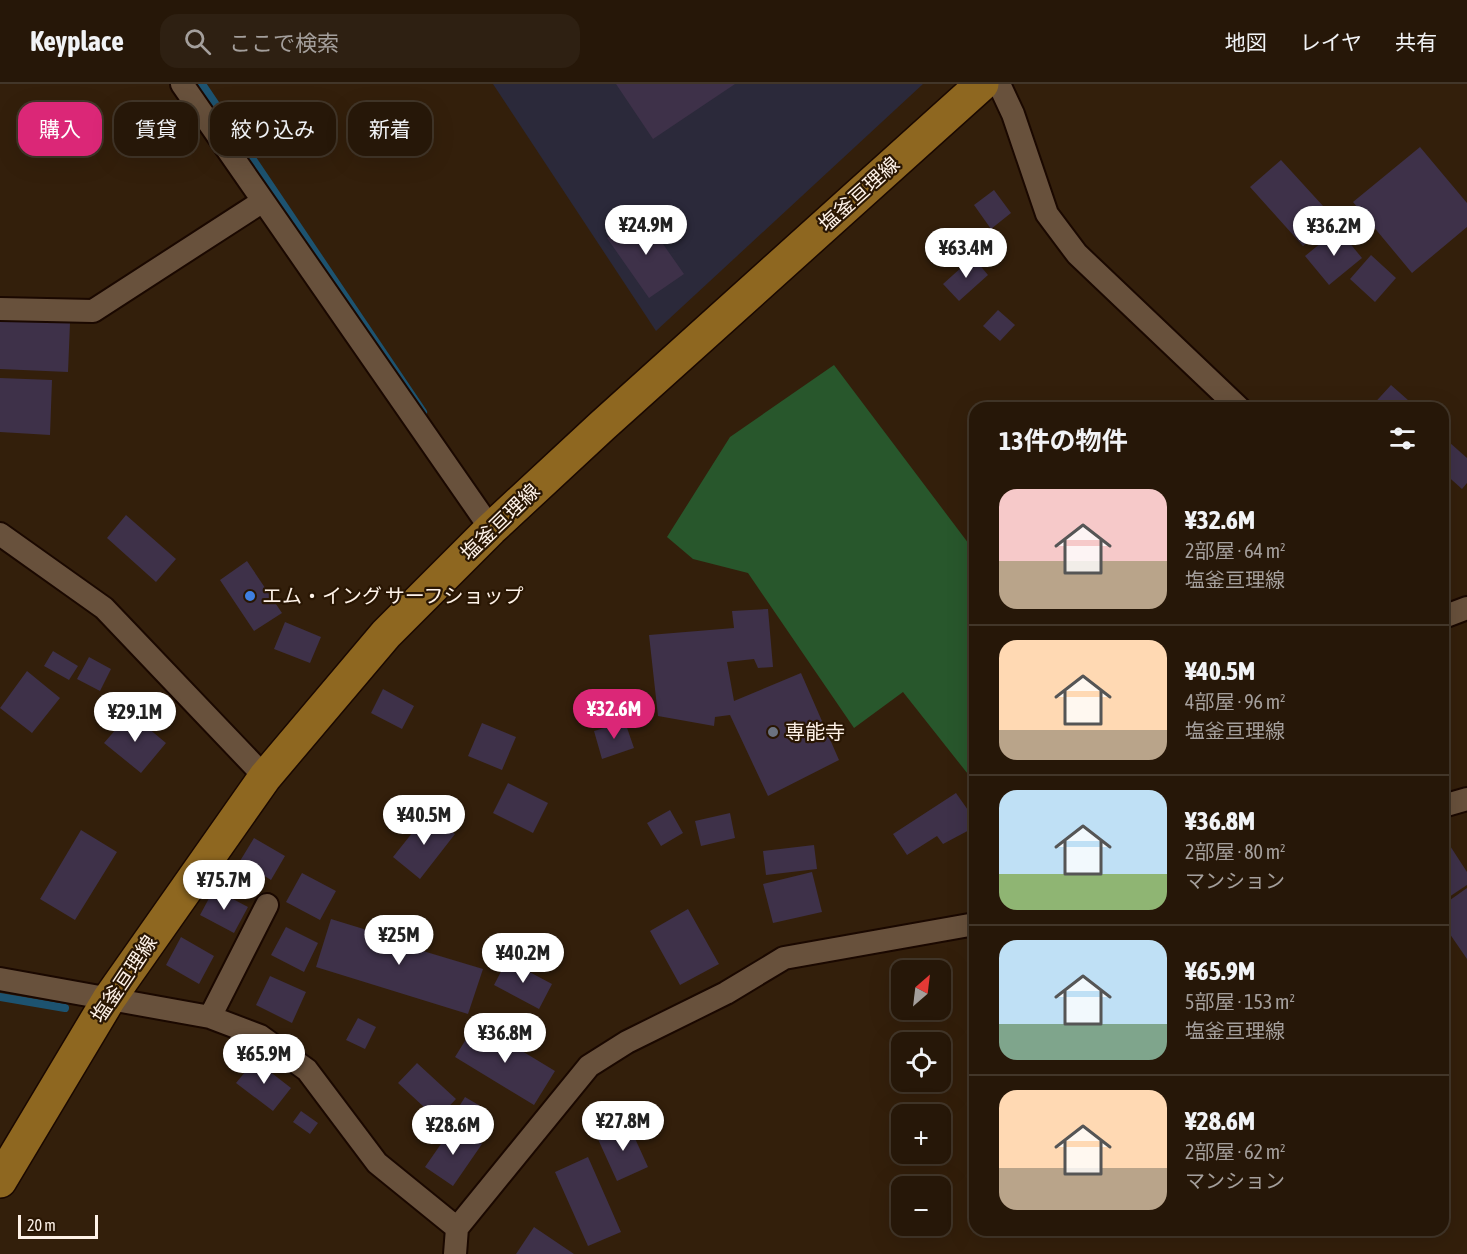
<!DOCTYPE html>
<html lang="ja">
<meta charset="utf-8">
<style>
:root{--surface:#261708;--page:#2e2012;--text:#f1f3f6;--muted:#a49f9c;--line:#423629;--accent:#db2777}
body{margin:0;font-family:"Asap Condensed","Noto Sans JP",sans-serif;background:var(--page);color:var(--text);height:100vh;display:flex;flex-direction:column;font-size:22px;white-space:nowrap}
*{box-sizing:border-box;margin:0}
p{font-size:20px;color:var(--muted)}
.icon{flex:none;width:33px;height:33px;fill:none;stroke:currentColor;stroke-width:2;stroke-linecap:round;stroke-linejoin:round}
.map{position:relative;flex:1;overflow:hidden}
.details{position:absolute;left:969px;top:318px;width:480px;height:834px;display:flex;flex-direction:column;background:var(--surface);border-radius:18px;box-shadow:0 6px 24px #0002,0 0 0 2px var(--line)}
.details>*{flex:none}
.guide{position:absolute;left:18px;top:18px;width:570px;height:54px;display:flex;gap:12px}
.needle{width:39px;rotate:28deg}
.buttons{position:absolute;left:891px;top:876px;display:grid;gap:12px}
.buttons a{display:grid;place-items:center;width:60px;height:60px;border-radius:12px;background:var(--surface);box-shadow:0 6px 24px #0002,0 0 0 2px var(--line);font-size:30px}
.scale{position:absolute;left:18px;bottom:15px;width:80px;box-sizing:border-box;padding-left:6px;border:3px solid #fef2e8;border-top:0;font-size:16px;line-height:21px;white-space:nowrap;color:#fef2e8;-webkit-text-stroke:4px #291603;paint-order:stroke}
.price{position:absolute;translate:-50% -51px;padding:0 14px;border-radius:21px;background:#fff;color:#222;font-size:20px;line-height:39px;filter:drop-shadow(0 2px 3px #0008)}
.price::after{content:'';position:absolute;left:50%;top:36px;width:18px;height:14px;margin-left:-9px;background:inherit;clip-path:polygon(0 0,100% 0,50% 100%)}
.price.selected{background:var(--accent);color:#fff}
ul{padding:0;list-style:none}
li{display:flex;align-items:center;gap:18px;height:150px;padding:0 30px}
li+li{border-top:2px solid var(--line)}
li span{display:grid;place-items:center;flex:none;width:168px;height:120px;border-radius:18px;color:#555}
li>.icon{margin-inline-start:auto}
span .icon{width:72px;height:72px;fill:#fffc;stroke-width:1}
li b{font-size:26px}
h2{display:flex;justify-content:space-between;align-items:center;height:72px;padding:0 30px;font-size:26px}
.pill{padding:0 21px;border-radius:18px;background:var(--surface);box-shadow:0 6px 24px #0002,0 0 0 2px var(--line);font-size:21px;line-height:54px}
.pill.selected{background:var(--accent);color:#fff}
header{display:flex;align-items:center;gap:36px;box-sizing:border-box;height:84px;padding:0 30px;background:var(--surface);border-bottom:2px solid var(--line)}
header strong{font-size:28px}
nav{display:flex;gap:33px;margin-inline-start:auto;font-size:21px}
.search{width:420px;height:54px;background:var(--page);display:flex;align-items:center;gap:15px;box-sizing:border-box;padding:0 21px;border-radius:18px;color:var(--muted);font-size:22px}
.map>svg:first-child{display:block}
.industrial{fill:#2b293a}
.green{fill:#28572c}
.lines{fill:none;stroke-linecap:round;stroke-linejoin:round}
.stream{stroke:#1d5370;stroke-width:8}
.building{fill:#3e3149}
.minor-casing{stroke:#1a0800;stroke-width:26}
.primary-casing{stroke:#1a0800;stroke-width:36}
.minor{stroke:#68513c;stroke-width:22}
.primary{stroke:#8e6720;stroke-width:33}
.shop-dot{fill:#3f7fe0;stroke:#291603;stroke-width:2}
.worship-dot{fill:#6b7280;stroke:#291603;stroke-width:2}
.labels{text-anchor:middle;stroke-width:4.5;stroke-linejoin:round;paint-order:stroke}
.street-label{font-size:20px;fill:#fef2e8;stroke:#291603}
.poi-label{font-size:20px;fill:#fef2e8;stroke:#291603;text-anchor:start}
</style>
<header>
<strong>Keyplace</strong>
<div class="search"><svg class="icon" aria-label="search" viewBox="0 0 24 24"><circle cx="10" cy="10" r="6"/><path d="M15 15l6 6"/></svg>ここで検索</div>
<nav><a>地図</a><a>レイヤ</a><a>共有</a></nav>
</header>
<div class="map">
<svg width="1467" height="1170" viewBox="0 0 1467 1170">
<rect width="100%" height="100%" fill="#331f0b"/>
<!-- industrial -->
<path class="industrial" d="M493,0H923L656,247Z"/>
<!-- green -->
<path class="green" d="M834,281L975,468V699L903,608L854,644L748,489L693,475L667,453L730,353Z"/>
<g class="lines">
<!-- stream -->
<path class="stream" d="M202,0L423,328
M0,913L65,924"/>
</g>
<!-- building -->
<path class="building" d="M616,0H735L653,55Z
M1420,63L1467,119V143L1412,189L1353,118Z
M1281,76L1334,134L1303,162L1250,103Z
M994,106L1011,129L991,145L974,121Z
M642,130L684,190L649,214L607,154Z
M1338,145L1362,174L1329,201L1305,172Z
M1371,171L1396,194L1375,218L1350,195Z
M973,173L988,191L959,217L943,200Z
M998,226L1015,241L1000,257L983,242Z
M0,236L70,239L68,288L0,285Z
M0,294L52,296L50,351L0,348Z
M1391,301L1417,324H1370Z
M1449,358L1467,374V399L1462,405L1443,388V365Z
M126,431L176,475L156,498L107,454Z
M247,477L282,529L254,547L220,496Z
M768,525L773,583L758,584L754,575L727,578L734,617L801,589L839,676L768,712L730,631L715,633L714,642L658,632L649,551L734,544L732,527Z
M285,538L321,553L310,579L274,565Z
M53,567L78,582L69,596L44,582Z
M89,573L111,585L100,607L77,595Z
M27,587L60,614L32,649L0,624Z
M383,605L414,622L402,645L371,629Z
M130,629L166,659L141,689L104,659Z
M625,638L634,664L602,675L594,647Z
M482,639L516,653L502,686L468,672Z
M508,699L548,719L533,749L493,729Z
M956,709L975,736V743L943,760L937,752L907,771L893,750Z
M670,726L683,749L661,762L647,739Z
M428,729L455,750L420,795L393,773Z
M730,729L735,754L701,762L695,737Z
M81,746L117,768L75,836L40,815Z
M1443,751L1467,788V801L1443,817Z
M254,754L285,772L271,796L240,777Z
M814,761L817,785L766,791L763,767Z
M812,788L822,828L773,839L763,800Z
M302,789L336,807L320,836L286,818Z
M1467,804V875L1443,840V821Z
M214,805L248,823L234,849L200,831Z
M688,825L719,880L680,901L650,847Z
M331,835L393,854L397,842L418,848L413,864L483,885L468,930L316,883Z
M286,843L318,859L304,888L271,871Z
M181,853L214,872L199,900L166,881Z
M507,876L552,900L539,925L494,901Z
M270,892L306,908L292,939L256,921Z
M358,934L376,943L365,965L346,956Z
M476,939L555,987L534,1021L455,973Z
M255,976L291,1004L273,1027L236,999Z
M417,979L456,1015L437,1035L398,999Z
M465,1013L482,1023L473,1039L455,1029Z
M301,1027L318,1039L310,1050L293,1038Z
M628,1039L648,1083L617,1097L597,1053Z
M454,1041L482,1060L453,1102L425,1083Z
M588,1073L621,1148L588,1162L555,1088Z
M534,1143L574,1170H516Z"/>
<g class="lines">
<!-- minor casing -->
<g class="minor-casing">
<path id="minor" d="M182,0L491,445
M999,0L1013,30L1047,130L1077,170L1239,324
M0,225L93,227L263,117
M0,450L104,524L265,693
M1443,529L1446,532L1467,524
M1443,722L1467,715
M0,895L210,933L260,952L307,986L377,1079L457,1144
M210,933L267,821
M455,1170L457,1144L589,982L627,958L726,909L784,874L975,840"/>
</g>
<!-- primary casing -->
<g class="primary-casing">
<path id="primary" d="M0,1097L109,915L265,693L386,550L491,445L602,342L982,0"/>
</g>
<!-- minor -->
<use href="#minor" class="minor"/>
<!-- primary -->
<use href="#primary" class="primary"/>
</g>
<!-- markers -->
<circle class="shop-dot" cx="250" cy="512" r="6"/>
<circle class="worship-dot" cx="773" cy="648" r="6"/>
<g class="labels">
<!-- street labels -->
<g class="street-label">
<text transform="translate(859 110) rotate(-42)" y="7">塩釜亘理線</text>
<text transform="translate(500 438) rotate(-44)" y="7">塩釜亘理線</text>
<text transform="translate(124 895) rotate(-56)" y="7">塩釜亘理線</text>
</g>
<!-- poi labels -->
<g class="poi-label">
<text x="262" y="519">エム・イング サーフショップ</text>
<text x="785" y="655">専能寺</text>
</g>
</g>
</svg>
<div class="buttons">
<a><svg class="needle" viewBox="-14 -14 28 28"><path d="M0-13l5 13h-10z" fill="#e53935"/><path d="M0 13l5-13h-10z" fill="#a49f9c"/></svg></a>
<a><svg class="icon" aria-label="locate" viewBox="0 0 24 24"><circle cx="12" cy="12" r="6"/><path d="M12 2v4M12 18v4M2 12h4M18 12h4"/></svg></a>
<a>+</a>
<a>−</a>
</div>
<div class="scale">20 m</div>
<b class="price" style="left:646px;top:172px">¥24.9M</b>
<b class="price" style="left:1334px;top:173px">¥36.2M</b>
<b class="price" style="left:966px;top:195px">¥63.4M</b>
<b class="price selected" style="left:614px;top:656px">¥32.6M</b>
<b class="price" style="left:135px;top:659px">¥29.1M</b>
<b class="price" style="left:424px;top:762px">¥40.5M</b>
<b class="price" style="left:224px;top:827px">¥75.7M</b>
<b class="price" style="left:399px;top:882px">¥25M</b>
<b class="price" style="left:523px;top:900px">¥40.2M</b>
<b class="price" style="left:505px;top:980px">¥36.8M</b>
<b class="price" style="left:264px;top:1001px">¥65.9M</b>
<b class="price" style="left:623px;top:1068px">¥27.8M</b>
<b class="price" style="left:453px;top:1072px">¥28.6M</b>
<div class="guide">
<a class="pill selected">購入</a>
<a class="pill">賃貸</a>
<a class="pill">絞り込み</a>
<a class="pill">新着</a>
</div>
<section class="details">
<h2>13件の物件<svg class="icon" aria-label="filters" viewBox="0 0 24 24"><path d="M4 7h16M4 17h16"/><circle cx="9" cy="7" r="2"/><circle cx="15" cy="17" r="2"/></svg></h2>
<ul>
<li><span style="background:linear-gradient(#f6c9c9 60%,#b9a48a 0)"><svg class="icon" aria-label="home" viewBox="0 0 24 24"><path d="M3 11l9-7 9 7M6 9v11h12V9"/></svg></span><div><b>¥32.6M</b><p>2部屋 · 64 m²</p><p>塩釜亘理線</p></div></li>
<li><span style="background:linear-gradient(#ffd9b3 75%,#b9a48a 0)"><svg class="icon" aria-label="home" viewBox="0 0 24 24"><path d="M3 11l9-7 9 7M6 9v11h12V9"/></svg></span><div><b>¥40.5M</b><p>4部屋 · 96 m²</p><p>塩釜亘理線</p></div></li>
<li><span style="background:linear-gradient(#bfe0f5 70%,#8fb573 0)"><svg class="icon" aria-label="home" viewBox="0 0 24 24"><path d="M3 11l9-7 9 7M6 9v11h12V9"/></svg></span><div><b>¥36.8M</b><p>2部屋 · 80 m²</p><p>マンション</p></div></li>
<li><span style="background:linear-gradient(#bfe0f5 70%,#7fa58c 0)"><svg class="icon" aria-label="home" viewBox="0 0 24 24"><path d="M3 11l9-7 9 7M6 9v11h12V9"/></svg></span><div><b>¥65.9M</b><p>5部屋 · 153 m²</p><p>塩釜亘理線</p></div></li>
<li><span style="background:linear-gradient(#ffd9b3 65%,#b9a48a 0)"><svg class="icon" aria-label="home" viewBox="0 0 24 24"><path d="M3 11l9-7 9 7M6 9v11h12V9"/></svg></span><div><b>¥28.6M</b><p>2部屋 · 62 m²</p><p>マンション</p></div></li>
</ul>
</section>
</div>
